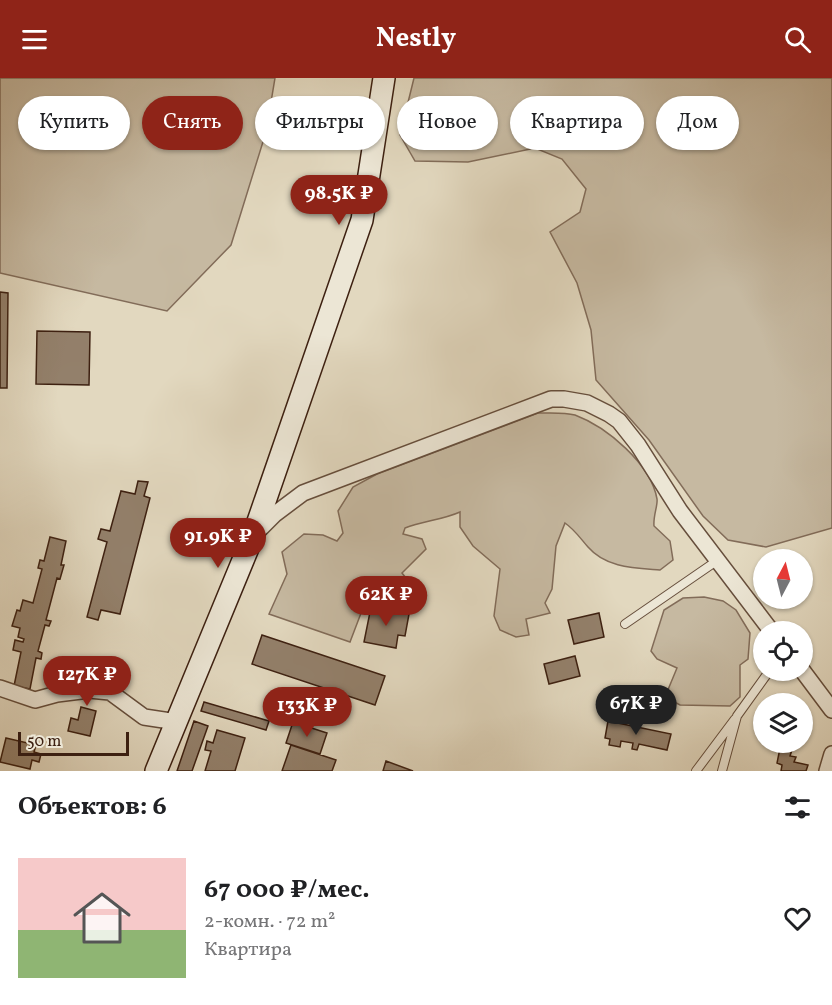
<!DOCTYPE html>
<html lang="ru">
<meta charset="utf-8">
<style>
:root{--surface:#fff;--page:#f2f2f2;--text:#202124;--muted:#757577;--accent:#8f2418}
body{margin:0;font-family:Vollkorn,serif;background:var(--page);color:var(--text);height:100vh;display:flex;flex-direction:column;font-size:22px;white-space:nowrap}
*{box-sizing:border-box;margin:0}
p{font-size:20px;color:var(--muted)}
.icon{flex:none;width:33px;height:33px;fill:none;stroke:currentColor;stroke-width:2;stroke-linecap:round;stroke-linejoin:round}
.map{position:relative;height:693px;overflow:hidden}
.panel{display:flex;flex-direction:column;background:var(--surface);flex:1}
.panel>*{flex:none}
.hud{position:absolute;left:18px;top:18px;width:796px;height:54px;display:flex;gap:12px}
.needle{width:39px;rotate:7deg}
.fabs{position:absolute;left:753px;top:471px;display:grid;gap:12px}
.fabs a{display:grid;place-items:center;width:60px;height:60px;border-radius:50%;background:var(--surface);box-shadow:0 2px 4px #0004;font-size:30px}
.scale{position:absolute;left:18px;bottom:15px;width:111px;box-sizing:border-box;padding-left:6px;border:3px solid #3d2011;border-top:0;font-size:16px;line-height:21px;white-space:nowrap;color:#3d2011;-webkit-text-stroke:4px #ece6d5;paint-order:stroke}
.price{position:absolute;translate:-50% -51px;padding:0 14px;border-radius:21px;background:var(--accent);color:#fff;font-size:20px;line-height:39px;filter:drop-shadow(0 2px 3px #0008)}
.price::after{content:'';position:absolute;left:50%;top:36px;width:18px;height:14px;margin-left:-9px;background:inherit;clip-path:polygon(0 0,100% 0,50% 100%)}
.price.selected{background:#222;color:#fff}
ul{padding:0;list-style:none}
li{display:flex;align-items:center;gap:18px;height:150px;padding:0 18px}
li span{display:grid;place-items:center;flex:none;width:168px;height:120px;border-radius:0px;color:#555}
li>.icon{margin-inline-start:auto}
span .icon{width:72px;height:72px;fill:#fffc;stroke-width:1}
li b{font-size:26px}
h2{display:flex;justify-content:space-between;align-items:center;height:72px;padding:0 18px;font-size:26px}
.pill{padding:0 21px;border-radius:27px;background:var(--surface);box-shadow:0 2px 4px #0004;font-size:21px;line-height:54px}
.pill.selected{background:var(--accent);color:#fff}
header{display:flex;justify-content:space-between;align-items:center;height:78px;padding:0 18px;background:var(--accent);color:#fff;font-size:27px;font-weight:700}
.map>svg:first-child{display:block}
.green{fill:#c6b9a1;stroke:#826c59;stroke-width:1.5}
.building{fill:#93806b;stroke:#3d2011;stroke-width:1.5}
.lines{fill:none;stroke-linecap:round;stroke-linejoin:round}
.lane-casing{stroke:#664e3c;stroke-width:10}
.street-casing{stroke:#664e3c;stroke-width:18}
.secondary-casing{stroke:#3d2011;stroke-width:24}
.lane{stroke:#ece6d5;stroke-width:8}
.street{stroke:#ece6d5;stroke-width:15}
.secondary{stroke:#ece6d5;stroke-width:21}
</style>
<header><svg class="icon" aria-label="menu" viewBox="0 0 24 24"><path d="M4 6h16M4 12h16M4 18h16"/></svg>Nestly<svg class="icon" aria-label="search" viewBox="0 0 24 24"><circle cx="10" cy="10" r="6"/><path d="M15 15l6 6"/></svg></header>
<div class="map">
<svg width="832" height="693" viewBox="0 0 832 693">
<rect width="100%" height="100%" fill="#e2d8bf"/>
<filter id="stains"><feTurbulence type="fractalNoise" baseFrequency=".00333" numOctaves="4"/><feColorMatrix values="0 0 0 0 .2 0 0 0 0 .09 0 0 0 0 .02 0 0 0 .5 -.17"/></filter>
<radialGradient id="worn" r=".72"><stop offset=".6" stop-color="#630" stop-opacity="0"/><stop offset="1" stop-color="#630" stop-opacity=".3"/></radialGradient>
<!-- green -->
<path class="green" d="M0,0H275L266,54L231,167L167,233L0,195Z
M414,0H832V450L766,469L728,462L703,438L649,362L596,302L591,252L577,205L550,154L580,134L586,111L562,81L535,70L468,84L415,83L400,57Z
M538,335C549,335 564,334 575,337C607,349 651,386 657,421C658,427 653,438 654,448L670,463L673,482L660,492C635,490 606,490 588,469C580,460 575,452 565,445L556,468L552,511L545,525L550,535L526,541L529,557L516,559L500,552L494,538L500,491L473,468L460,449V434C442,442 423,443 405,450L403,456L422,461L426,471L402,495L417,514L416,524L395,526L366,522L350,564L269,536L287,496L282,474L304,456L323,457L337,463L343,455L338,433L353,409L377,396Z
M704,519L723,523L736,532L750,555L748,581L740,587V619L730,628L680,627L665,619L677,590L657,581L651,573L664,532L683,520Z"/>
<!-- building -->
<path class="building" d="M0,214L8,215L7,310H0Z
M37,253L90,254L89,307L36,306Z
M138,403L148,404L144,418L150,420L120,536L101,532L98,542L87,539L107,464L98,461L101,451L110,453L121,413L135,416Z
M50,459L66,463L61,487H64L60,501L57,500L46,542L51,543L49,548L45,547L38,573L42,575L41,581L36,580L30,611L14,608L21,574L13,572L15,562L23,564L24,561L18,559L20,550L12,548L17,532L20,533L23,522L33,525L42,491L38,490L40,482L44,483Z
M371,529L409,536L405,558L398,557L396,570L364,564Z
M599,535L604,559L574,566L568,542Z
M262,557L385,598L375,627L252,586Z
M575,578L580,598L549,606L544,586Z
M204,624L269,643L266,652L201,633Z
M81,629L96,633L90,658L68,653L71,640L78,642Z
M194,643L208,648L192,693H177Z
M608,643L671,656L667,672L639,666L637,672L632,671L633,665L621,663L620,669L609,667L610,661L605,660Z
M293,644L327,655L320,676L286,665Z
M217,652L245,660L235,693H205L211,673L205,672L207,663L213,665Z
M6,660L36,667L34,674L41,676L39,684L32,682L30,691L0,684Z
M291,667L336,682L332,693H282Z
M780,670L792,672L790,678L796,679L794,684L808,687L806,693H781L782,687L777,685Z
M386,683L413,693H383Z"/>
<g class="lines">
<!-- lane casing -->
<g class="lane-casing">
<path id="lane" d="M625,546L718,482
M696,693L735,641
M722,693L737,638L770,592"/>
</g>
<!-- street casing -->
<g class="street-casing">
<path id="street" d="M257,454L275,436L303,415L551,321H564L587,325L609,336L619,343L638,367L680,433L772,554
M802,592L832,632
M0,610L35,622L57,616L89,612L110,614L144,639L177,644
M827,693L832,676"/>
</g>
<!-- secondary casing -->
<g class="secondary-casing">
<path id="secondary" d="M156,693L253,458L362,142L384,0"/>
</g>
<!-- lane -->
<use href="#lane" class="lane"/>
<!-- street -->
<use href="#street" class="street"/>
<!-- secondary -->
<use href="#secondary" class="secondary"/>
</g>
<rect width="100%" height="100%" filter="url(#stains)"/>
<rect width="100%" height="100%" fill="url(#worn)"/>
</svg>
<div class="fabs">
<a><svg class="needle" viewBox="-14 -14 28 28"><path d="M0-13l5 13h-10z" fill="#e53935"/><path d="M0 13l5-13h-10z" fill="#757577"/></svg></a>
<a><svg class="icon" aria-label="locate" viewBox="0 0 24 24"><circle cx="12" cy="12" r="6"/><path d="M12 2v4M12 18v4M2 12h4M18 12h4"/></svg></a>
<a><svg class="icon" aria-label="layers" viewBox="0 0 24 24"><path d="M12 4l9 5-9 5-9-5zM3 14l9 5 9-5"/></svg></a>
</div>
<div class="scale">50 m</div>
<b class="price" style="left:339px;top:148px">98.5K ₽</b>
<b class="price" style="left:218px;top:491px">91.9K ₽</b>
<b class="price" style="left:386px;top:549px">62K ₽</b>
<b class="price" style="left:87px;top:629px">127K ₽</b>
<b class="price selected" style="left:636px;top:658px">67K ₽</b>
<b class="price" style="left:307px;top:660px">133K ₽</b>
<div class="hud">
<a class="pill">Купить</a>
<a class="pill selected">Снять</a>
<a class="pill">Фильтры</a>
<a class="pill">Новое</a>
<a class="pill">Квартира</a>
<a class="pill">Дом</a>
</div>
</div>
<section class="panel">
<h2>Объектов: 6<svg class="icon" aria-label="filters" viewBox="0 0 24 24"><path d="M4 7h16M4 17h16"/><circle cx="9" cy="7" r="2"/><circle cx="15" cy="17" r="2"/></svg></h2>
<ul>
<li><span style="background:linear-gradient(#f6c9c9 60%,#8fb573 0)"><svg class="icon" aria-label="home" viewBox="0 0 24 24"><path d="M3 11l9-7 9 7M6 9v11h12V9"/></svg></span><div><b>67 000 ₽/мес.</b><p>2-комн. · 72 m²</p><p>Квартира</p></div><svg class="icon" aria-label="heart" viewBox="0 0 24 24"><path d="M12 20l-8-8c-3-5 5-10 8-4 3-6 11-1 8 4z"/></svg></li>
</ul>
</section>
